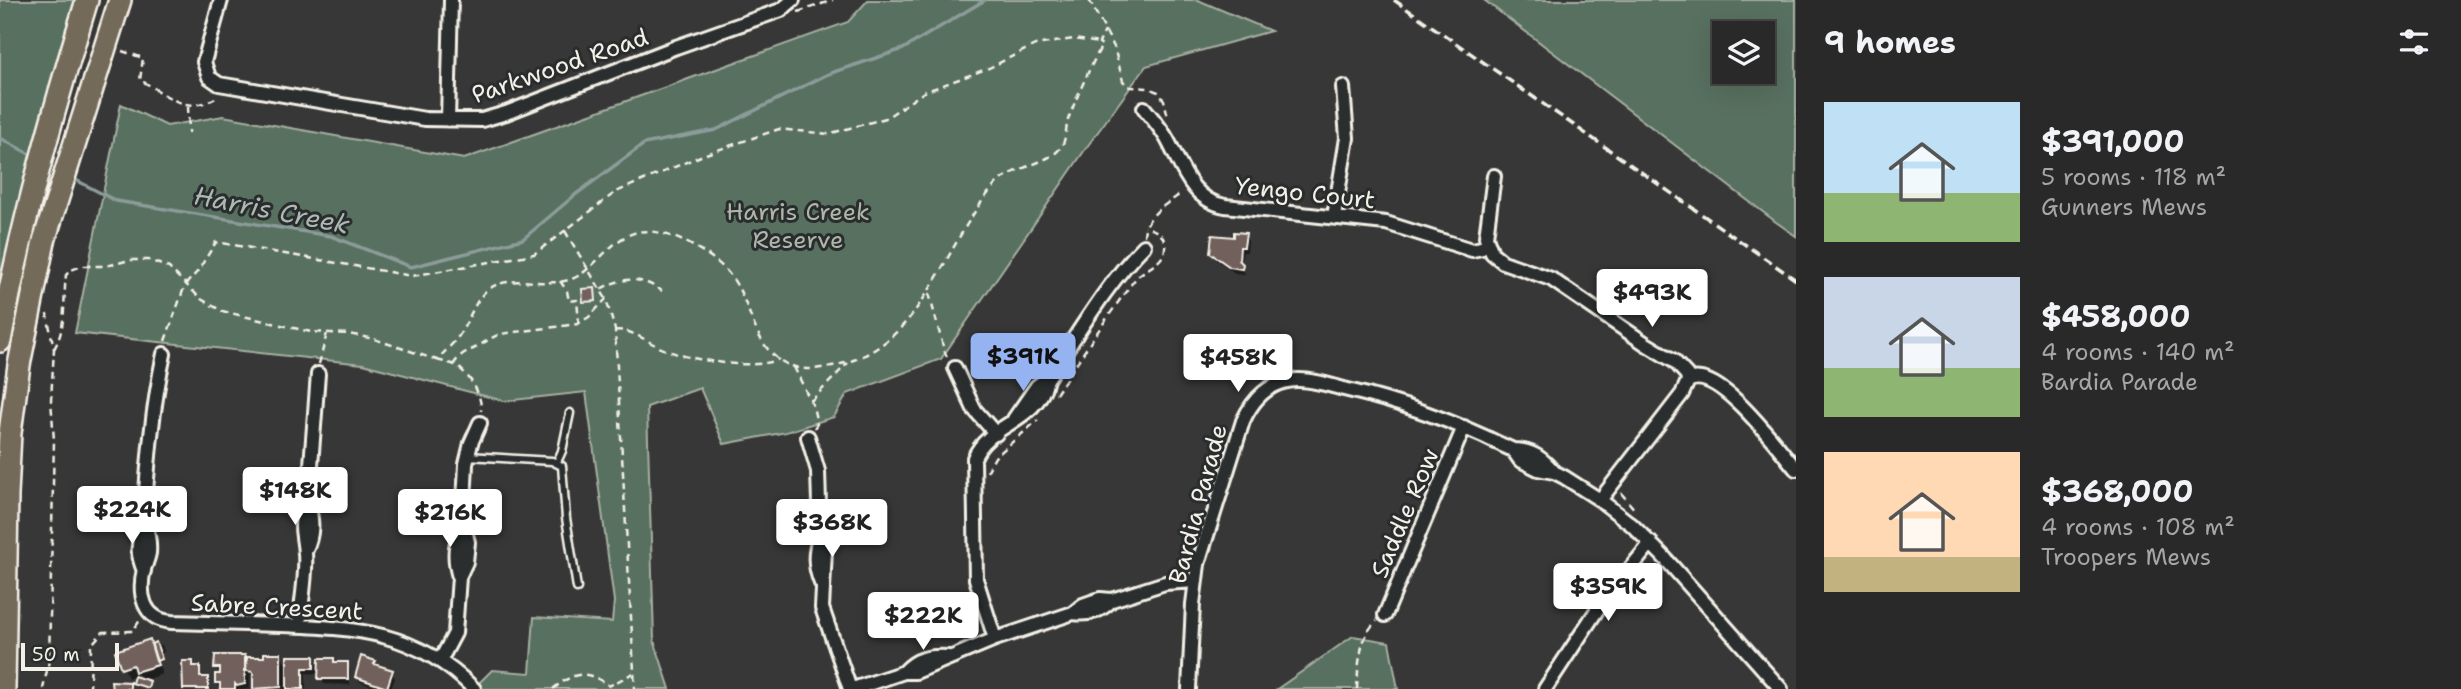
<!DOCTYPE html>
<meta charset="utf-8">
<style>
:root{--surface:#2a2929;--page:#363535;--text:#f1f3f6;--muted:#a5a6a8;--line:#464546;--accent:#95b2f1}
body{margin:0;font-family:"Shantell Sans",sans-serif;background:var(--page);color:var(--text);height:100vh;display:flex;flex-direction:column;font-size:26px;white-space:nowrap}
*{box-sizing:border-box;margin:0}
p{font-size:23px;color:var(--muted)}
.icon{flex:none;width:38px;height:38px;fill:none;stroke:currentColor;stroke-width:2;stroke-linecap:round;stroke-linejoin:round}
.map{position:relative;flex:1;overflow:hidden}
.details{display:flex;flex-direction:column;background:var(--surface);width:665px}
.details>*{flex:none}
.buttons{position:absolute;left:1712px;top:21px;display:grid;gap:14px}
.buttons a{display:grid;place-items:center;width:63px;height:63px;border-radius:0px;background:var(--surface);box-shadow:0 7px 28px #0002,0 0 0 2px var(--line);font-size:35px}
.scale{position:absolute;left:21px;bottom:18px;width:98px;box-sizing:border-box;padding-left:7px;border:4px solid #f4f1e8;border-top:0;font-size:19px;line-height:24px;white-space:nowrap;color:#f4f1e8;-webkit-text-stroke:5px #2a2d2e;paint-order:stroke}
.price{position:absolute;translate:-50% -60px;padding:0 16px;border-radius:7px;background:#fff;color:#222;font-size:23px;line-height:46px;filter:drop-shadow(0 2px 4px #0008)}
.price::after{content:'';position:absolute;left:50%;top:42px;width:21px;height:16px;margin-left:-10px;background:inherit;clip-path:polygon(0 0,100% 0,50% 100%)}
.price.active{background:var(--accent);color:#111}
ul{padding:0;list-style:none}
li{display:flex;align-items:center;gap:21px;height:175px;padding:0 28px}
li span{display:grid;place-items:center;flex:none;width:196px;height:140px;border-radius:0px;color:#555}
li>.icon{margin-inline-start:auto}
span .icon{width:84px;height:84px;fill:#fffc;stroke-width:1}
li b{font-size:30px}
h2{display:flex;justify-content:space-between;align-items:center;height:84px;padding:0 28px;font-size:30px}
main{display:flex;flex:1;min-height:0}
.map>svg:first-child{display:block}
.green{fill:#58705e;stroke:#a6b0a3;stroke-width:2;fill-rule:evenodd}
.shadow{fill:#0007}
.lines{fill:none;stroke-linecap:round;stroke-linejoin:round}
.stream{stroke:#8c9c9b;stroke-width:3.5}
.building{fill:#72605c;stroke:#f4f1e8;stroke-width:2}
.lane-casing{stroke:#f4f1e8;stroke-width:11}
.street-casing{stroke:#f4f1e8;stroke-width:18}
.primary-casing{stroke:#f4f1e8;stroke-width:26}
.path{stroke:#f4f1e8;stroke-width:2.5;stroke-dasharray:7 5;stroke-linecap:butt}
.lane{stroke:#2a2d2e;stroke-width:6}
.street{stroke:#2a2d2e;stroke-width:12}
.primary{stroke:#736b5a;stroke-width:21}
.rail{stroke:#f4f1e8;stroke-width:3.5;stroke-dasharray:10 5;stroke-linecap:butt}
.labels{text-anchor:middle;stroke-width:6;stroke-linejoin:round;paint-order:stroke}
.street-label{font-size:24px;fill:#f4f1e8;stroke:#2a2d2e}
.park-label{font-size:24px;fill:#aeb7aa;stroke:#2a2d2e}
.water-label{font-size:26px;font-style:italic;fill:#aeb9b4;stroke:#2a2d2e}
</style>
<main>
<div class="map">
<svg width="1796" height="689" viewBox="0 0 1796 689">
<rect width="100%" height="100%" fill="#383737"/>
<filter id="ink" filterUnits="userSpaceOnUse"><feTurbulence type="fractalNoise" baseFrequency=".0143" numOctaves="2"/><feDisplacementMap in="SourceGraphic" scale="14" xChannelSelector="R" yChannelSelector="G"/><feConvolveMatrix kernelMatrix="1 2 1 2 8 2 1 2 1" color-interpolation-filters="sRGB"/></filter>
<g filter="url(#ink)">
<!-- green -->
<path class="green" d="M0,0H88L0,322Z
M868,0H1198L1271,31L1146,66L1089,144L941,359L847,394L834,417L786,432L724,444L700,388L647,407L654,640L670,689H483L478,684L492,670L530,673L534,617L612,622L614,601L586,392L504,401L363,364L75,333L121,104L167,126L223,116L464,159L848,22Z
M1484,0H1796V236L1776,222ZM1724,33H1762V72H1724Z
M1353,636L1389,642L1398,689H1277Z"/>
<!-- shadow -->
<path class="shadow" d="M1245,235L1248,241L1247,252H1243L1241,264L1245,274L1235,273L1215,259L1212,252Z
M162,645L164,652L159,654L161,662L158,663L162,674L143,681L149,682V689L135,686L134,683L142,680L138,674L128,678L117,652Z
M280,655L289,669L313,658L320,670L333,660L336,664H347L350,670V685L324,684L320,674L306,673V689H289L286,683V689H255V680L250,673V689H220L216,683L221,676L216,667L244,656L248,664Z
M192,662L195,668H199L202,678H207L211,689H186Z
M374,663L377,667L391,672L395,678L391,689H379L360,682L356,676Z"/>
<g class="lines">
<!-- stream -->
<path class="stream" d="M0,138L35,157
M72,178L116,201L331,236L411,267L523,239L575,195L644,144L716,130L828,74L903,49L985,0"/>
</g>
<!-- building -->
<path class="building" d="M1234,232L1246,233L1244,247H1240L1239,260L1243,264L1242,269L1230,267L1210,253L1212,235L1234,237Z
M595,288L596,301L583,302L582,289Z
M150,639L158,665L135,672L133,665L121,669L115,651Z
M156,642L162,659L156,661L151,644Z
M264,653H281V687L253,689V672L246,671L247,657H264Z
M215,655H245V684L237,686L235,684V689H220V683H215V674H220V668H214Z
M287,656H314V668H303V689H287Z
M361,656L376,661L374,664L393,670L387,688L355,677Z
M319,658H334V662H348V679H318Z
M182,661H193V666H200V677H208V689H183Z
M134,676L150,681L148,688L132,683Z
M111,681L130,682V689H112Z"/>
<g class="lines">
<!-- lane casing -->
<g class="lane-casing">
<path id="lane" d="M468,456L552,461L562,466L566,518L577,588
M557,462L562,451L570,413"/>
</g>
<!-- street casing -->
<g class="street-casing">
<path id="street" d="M221,0L204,62L209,77L219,84L425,119L482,120L506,113L676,47L781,10L793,0
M1144,108C1152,118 1161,128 1167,139C1182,166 1191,200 1225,206L1386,223L1472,250L1482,248L1487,243
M448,120L451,0
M1494,176L1486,237L1492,253L1503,262L1551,279L1646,344L1674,361L1687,375L1688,381L1682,394L1600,500
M1334,217L1347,138L1343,87
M955,368L974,409L996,434
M1688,381C1717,363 1778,448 1796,469
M1014,419L1037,386L1047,379
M808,437L818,471L820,535L825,551L822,608L850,689
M1513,450C1532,450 1542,458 1554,472
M144,521C148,532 150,541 149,553C148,559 146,563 144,569C138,594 143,620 172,622C208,623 244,624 280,625C357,628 416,631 474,689
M820,535C814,553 814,566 821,583
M305,552C313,535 313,522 308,504
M144,571C133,544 142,543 144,518C148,463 152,409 164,354
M459,577C453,557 455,543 463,523
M1073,613C1089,615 1100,612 1112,600
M1385,615L1464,427
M299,626C301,604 307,575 305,553C303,529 298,528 308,504L318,374
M995,639L976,579L974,458C989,422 1038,423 1047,379C1078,334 1106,284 1144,246
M440,661L455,633L459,577L466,562L468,542L463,523L466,464L471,443L480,423
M904,672C917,658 929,656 948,657
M853,689L904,672H916L995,639L1073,613L1083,605L1100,599L1112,600L1165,583L1196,581
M1189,689L1193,604L1198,564L1243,421C1253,399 1270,381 1296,380C1311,379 1329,385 1344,389C1399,402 1451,420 1502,445L1513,450L1520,460L1538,469L1554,472L1564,477L1600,500L1632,525L1663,556L1781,689
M1545,689L1599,607L1651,543"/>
</g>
<!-- primary casing -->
<g class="primary-casing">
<path id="primary" d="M0,341C21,225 53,112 87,0
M4,689L7,495L10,433L19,365L44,241L120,0"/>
</g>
<!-- path -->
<path class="path" d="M1089,0L1114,47L1123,81L1130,87L1148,88L1158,92L1164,100L1168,117
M798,12L833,0
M122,51L143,58L140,80C169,95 185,117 219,96
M188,106L189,133
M565,231L606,299L615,330L635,689
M1144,236C1144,216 1168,203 1182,193
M560,281L567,291L569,301L577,300L579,323
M601,289C623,276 641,277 662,291
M929,293L944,350L947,357
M615,330C635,330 648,343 666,350C690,360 755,371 779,359
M165,341L185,285L198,271L216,242L412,276L534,254L616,192L703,155L779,129L828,134L886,118L924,92L989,68L1035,45L1074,39L1099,43
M54,349C67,327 63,299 66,275L71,270L82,266H106L130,260H149L169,268L201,299L222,311L311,332L349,334L374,339L437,360C444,352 452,345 458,337C467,325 475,300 486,291C511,270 551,292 578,276C600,263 611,239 637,232C652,229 670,235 683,241C700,249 718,260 730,275C754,305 752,355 795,367C809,371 823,368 837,365C926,345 943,241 997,183C1013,167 1051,163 1061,147C1067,139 1065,127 1069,117C1078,94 1090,67 1102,45L1099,43L1105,31
M437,360C443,362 453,363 458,367C471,377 482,395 481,411
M319,364L327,333
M453,365C465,348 467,354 480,345C487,341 492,337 500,334L578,324L589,317L606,299
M794,367L813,406L817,424L814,428
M1056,394C1082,355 1108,315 1136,278C1145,268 1164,264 1165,248C1167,236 1155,229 1145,227
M811,401L848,363
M987,472L995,457L1038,420
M1621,493L1635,510
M43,689L49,661L54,440L51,400L54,349L47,314
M90,689L91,645L103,632L133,631L140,620
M553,689C574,672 586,669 609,686L633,673
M1357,689C1358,669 1359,635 1377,621"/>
<!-- lane -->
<use href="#lane" class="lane"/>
<!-- street -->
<use href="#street" class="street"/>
<!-- primary -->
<use href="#primary" class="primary"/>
<!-- rail -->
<path class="rail" d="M1394,0L1796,280"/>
</g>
</g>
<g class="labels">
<!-- street labels -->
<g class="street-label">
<text transform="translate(560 66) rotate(-19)" y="8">Parkwood Road</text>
<text transform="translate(1305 193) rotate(6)" y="8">Yengo Court</text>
<text transform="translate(1198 504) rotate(-75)" y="8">Bardia Parade</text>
<text transform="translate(1405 513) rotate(-67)" y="8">Saddle Row</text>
<text transform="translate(277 607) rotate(3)" y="8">Sabre Crescent</text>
</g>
<!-- park labels -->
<g class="park-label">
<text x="798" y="220">Harris Creek<tspan x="798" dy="28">Reserve</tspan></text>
</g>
<!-- water labels -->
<g class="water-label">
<text transform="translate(272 210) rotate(11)" y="9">Harris Creek</text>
</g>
</g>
</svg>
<div class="buttons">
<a><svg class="icon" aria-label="layers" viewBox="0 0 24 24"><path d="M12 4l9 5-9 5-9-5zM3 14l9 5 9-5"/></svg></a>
</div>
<div class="scale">50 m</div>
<b class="price" style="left:1652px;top:329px">$493K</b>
<b class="price active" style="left:1023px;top:393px">$391K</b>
<b class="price" style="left:1238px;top:394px">$458K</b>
<b class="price" style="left:295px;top:527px">$148K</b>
<b class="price" style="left:132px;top:546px">$224K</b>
<b class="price" style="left:450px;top:549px">$216K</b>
<b class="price" style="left:832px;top:559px">$368K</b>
<b class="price" style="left:1608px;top:623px">$359K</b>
<b class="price" style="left:923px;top:652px">$222K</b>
</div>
<section class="details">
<h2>9 homes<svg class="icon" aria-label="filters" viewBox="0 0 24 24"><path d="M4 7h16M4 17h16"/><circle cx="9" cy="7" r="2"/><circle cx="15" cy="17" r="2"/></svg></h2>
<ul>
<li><span style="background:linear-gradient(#bfe0f5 65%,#8fb573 0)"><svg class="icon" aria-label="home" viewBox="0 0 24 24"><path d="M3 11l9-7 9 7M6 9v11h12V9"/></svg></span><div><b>$391,000</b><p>5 rooms · 118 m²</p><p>Gunners Mews</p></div></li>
<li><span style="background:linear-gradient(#c9d6e8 65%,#8fb573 0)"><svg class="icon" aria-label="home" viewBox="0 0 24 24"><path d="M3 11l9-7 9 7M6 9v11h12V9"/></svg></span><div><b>$458,000</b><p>4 rooms · 140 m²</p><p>Bardia Parade</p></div></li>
<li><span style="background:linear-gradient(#ffd9b3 75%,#c2b280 0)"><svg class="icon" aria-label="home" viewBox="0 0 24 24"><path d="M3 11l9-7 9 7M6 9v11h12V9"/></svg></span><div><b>$368,000</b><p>4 rooms · 108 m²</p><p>Troopers Mews</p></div></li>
</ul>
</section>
</main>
